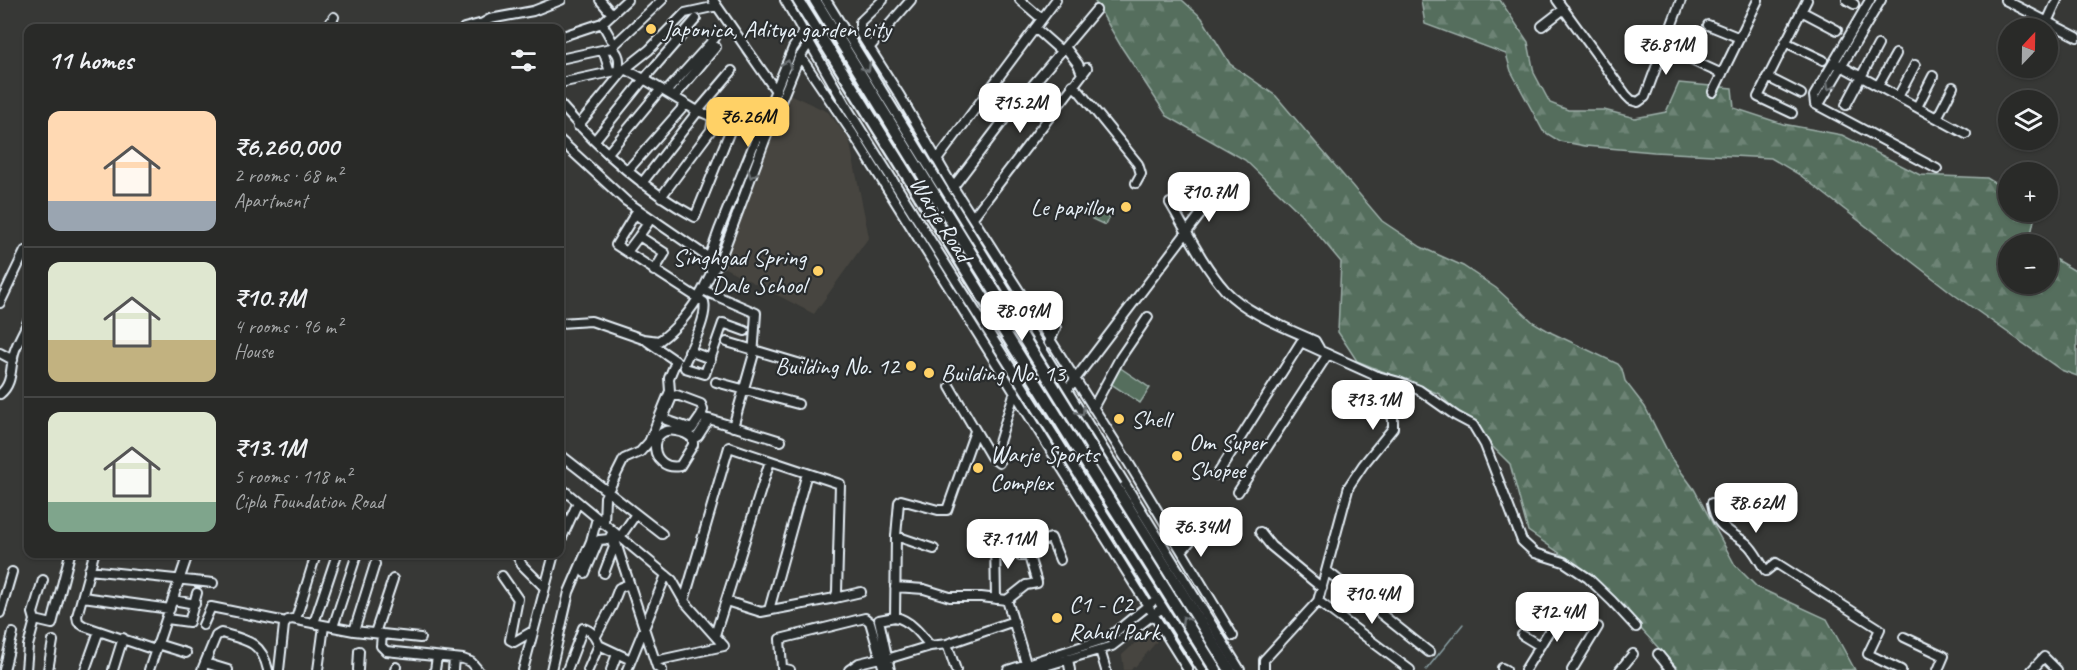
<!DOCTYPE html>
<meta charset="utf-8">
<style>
:root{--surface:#292a28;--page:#313230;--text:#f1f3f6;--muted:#a5a7a8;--line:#454645;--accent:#ffd166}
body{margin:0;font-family:Caveat,sans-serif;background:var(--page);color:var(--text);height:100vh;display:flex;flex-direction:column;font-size:22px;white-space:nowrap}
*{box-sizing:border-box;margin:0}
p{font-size:20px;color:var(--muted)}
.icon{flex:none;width:33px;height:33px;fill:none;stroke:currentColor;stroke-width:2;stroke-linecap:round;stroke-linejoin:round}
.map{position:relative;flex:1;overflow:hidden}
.details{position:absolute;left:24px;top:24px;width:540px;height:534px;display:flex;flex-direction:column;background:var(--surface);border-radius:12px;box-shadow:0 2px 4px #0004,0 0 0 2px var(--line)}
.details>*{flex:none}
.needle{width:39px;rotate:22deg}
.fabs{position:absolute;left:1998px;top:18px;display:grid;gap:12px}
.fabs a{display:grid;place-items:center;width:60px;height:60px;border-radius:50%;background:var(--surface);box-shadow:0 2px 4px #0004,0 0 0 2px var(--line);font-size:30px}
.price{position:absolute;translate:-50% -51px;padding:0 14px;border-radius:12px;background:#fff;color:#222;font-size:20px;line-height:39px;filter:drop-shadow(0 2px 3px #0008)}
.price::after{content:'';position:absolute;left:50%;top:36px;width:18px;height:14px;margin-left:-9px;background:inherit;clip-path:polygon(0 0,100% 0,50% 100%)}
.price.active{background:var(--accent);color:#111}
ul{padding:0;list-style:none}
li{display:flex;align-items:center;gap:18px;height:150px;padding:0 24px}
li+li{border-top:2px solid var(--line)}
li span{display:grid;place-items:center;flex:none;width:168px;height:120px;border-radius:12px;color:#555}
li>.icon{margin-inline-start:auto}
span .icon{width:72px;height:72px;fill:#fffc;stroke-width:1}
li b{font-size:26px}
h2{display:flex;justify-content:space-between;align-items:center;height:72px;padding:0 24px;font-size:26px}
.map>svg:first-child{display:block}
.built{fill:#47453f}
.forest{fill:url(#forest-firs);stroke:#9eb0aa;stroke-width:1.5}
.park{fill:#546e5d;stroke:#9eb0aa;stroke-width:1.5}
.water{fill:#486669;stroke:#889ea2;stroke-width:1.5}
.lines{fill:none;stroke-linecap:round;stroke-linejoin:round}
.stream{stroke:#889ea2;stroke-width:1.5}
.minor-casing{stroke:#e8f1f8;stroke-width:12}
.highway-casing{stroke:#e8f1f8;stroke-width:15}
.minor{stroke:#2a2d2e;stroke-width:8}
.highway{stroke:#2a2d2e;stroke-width:10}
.highway-bridge-casing{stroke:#e8f1f8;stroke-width:15;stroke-linecap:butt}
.highway-bridge{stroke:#2a2d2e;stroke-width:10}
.oneway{stroke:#6c7275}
.poi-dot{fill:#ffd166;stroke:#2a2d2e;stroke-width:2}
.labels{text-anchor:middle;stroke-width:4.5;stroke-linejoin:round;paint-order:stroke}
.poi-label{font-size:24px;fill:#e8f1f8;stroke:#2a2d2e;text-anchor:start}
.street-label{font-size:24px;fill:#e8f1f8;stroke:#2a2d2e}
</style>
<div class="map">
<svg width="2077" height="670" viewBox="0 0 2077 670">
<defs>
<pattern id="forest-firs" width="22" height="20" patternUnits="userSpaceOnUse" patternTransform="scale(1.5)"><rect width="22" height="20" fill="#546e5d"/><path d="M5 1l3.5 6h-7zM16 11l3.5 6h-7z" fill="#6d8375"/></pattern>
</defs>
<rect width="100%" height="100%" fill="#373836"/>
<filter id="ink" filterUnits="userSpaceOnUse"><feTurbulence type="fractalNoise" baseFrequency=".0167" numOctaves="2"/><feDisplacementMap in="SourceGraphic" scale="12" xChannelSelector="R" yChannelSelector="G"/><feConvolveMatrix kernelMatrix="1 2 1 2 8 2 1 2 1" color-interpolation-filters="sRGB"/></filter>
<g filter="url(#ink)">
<!-- built -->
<path class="built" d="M787,93L828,112L849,139L869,237L814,314L721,266Z
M1150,629L1158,636L1156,638L1158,640L1135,667L1134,666L1131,670H1124L1122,655Z"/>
<!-- forest -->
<path class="forest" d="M1094,0H1182L1202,18L1230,64L1276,96L1382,221L1421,247L1463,266L1496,288L1533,322L1552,333L1618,364L1622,369L1625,381L1645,407L1671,458L1694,489L1735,565L1757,587L1827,619L1855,670H1679L1591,575L1528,531L1510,464L1439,394L1357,361L1338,332L1341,262L1300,213L1245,160L1167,116L1122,48Z
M1421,0H1500L1528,42L1534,73L1550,103L1568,110H1604L1635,118L1666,112L1679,83L1732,88L1734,108L1783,124L1842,135L1920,175L1987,178L2008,191V212H2028L2034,220L2029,244H2008V284H2048V255L2077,272V376L2061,370L1956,296L1800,175L1771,158L1654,152L1585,146L1559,141L1543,131L1511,71L1506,54L1425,24Z"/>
<!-- park -->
<path class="park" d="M1097,209L1110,216L1105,225L1092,219Z
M1119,367L1150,388L1140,403L1111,384Z"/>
<!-- water -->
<path class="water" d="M1341,382L1349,385L1341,402L1333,399Z"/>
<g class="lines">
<!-- stream -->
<path class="stream" d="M1426,670L1463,624"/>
<!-- minor casing -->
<g class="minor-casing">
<path id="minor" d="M600,0L612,14
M785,0L849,111L1202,670
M826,0L1240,670
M883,0L860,22V33L900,96L953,187L1128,462L1233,636
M1020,0L1042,19
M1557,0L1626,95L1631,100L1638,102L1645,97L1681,0
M1847,0L1854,4
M2005,0L2077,37
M717,6L776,91
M1801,11L1837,30
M2047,22L2057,0
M602,23L611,39
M1708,25L1740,38
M1542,26L1564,9
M326,28L334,17
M464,28L483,23L490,19L533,11L561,0
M1035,28L1061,51
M560,37L602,23L627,0
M1785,42L1823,60
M1065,47L1078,64L1082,74
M611,48C620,53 620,61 618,71
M869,48L911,0
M603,50L610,72
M800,56L853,134L1188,670
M560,59L611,48L662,0
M1689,59L1722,74
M1834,62L1966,134
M1767,77L1801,94
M560,83L625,69L644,79L694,109L762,138
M1072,85L1079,91L1138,164L1141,174L1136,183
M1878,86L1896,54
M666,92L715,38
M1713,92L1758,0
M674,97L716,47
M1898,97L1915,65
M560,104C598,148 643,189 695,217L732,126
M1815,104L1937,169
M1815,104L1821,101L1881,0
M1815,104L1814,96L1870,0
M1846,105L1878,45
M1917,107L1933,76
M1792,113L1758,97L1807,0
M1937,118L1953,87
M578,126L625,69L649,50L685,13L717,6L713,0
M560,140L626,201L709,258
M595,140L644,79L696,19
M608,153L661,89
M937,160L1056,0
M628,170L686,104
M642,183L698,111L732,71
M953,187L1010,112L1096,10
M661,197L711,130L713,118
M1170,203C1187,232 1203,265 1225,290C1246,313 1287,328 1315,341L1319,348
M973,217L1087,68
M639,236L648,223L635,214L616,245L704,302C708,317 691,348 684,364L685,368L705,374L723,323L745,331
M627,252L639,236L665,253L654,271
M711,270L709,258L719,230L793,48L803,33
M703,290L756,313L753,357L733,427
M0,303L25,251L28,253
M560,323L591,321L643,339L659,341C676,329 692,310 702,291C708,281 710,271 719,263L765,140L798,60L809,43
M727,342L811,367
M1049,343L1056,328
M689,351L711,359
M0,353L13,360
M1374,375L1399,382L1419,390L1456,416L1473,425L1485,445L1522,541L1535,553L1564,562L1588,578L1612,601L1636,627
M716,382L798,404
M950,387L991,457L996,452L1015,391
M1067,390L1212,199
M0,394C13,384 10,368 14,353C17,342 24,332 28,321
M1093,408L1120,358L1148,317
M701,416L703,410L701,404L677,395L672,397L664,416L666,420L692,429L701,416L708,420
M693,439C688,434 683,432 676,431C645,426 650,472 680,466L693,445V439L698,436L709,419L781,441
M562,456L662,534
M991,457L999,463
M1217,475L1301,342L1374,375L1378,382L1376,397L1393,418V428L1363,465L1349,486L1318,601L1264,660V670
M560,487L672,580L684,601L724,646L655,661
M1238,492L1328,354
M1712,503C1716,528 1729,530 1746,543C1754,549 1760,563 1766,571L1776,563L1880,629L1868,654L1901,670
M604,524L605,497L624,459L640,452L649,442L670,391L669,378L676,361L647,341
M612,531L655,661L657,667L662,670
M1260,532L1271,546L1322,588
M620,537L636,514
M560,542L578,502
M934,549L896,536L899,502L901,500L938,510H947L975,431
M1182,551L1198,532L1192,525
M94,554L77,616L78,622L84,626L155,650
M516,554L522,565L544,587
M89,570L213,583
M1327,571L1429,652
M585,573L599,540L609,539L612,533
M604,573L614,547L612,542
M502,576L518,599L510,640L514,642L533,631
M895,587L924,589L950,597H981L1007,600L1028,670
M83,597L170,609
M835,598L861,592
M996,599L995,542L1019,541L1020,556L1029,555
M173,600L195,604
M1007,600L1026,585L1037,583L1026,546L1051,538L1060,560
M684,601L729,447L840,484L837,592L835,598L761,612L726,601
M1318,601L1410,670
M769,610L807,473
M1536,610L1555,621
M0,613L12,572
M895,617C910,620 921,634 930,646
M167,619L189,622L197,593
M296,619L316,554
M35,620L33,613L43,580
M314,623L337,554
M203,625L211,607L286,622
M333,627L356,557
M354,631L375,564
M375,633L393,579
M382,634L381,646L386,651L463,659L471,662L478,670
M715,635L770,461
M1522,635L1540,646
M596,636L612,606L619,588L629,584
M1904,637L1944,656L1938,670
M157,644L186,653
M947,644L1014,621
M599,645L631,660
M1100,650L1106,670
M1658,654L1671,670
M887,659L930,646L947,644L956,670
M1068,659L1070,670
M205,663L228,670
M1502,668L1506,670
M4,670L13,633
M26,670L28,646L35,620L52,624L70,554
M48,670L53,641
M85,670L99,631
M113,670L123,638
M149,670L188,554
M202,670L216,636L221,633C247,640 262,642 268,670
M279,670L284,625L288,620L292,619L354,631L420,638
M318,670L324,626
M358,670L359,651
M395,670L396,667
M435,670L437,657
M453,670L454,658
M523,670L554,554
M551,670L569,592L591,541L597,518
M567,670L583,628C593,631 595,636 599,645L588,670
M611,670L617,654
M627,670L666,575
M790,670L782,668L780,639L865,618L870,622L884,670
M849,670L859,663L880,658
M890,670L879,620L895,617L896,536
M1008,670L1108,638L1151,603
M1032,670L1112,646L1162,608
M1525,670L1567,602
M1572,670L1598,627
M1620,670L1633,654
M2032,670L2044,657L2057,670"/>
</g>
<!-- highway casing -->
<g class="highway-casing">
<path id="highway" d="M798,0L920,196
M815,0L933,192
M1116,487L1230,670
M1106,495L1216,670"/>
</g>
<!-- minor -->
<use href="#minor" class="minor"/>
<!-- highway -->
<use href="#highway" class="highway"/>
<!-- highway-bridge casing -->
<g class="highway-bridge-casing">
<path id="highway-bridge" d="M933,192L1116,487
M920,196L1106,495"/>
</g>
<!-- highway-bridge -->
<use href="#highway-bridge" class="highway-bridge"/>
</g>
<!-- one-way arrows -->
<defs><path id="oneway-chevron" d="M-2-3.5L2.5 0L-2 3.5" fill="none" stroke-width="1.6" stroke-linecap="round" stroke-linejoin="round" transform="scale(1.5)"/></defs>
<g class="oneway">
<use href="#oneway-chevron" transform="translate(787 64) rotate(-68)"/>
<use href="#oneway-chevron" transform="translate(867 68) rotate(59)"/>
<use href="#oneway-chevron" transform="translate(1830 86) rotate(120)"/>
<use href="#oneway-chevron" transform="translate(752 174) rotate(111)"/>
<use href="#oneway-chevron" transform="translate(1081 412) rotate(58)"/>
<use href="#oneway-chevron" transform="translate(1185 620) rotate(-122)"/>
</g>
</g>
<!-- markers -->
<g class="poi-dot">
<circle cx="651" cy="29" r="6"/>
<circle cx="1126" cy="207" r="6"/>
<circle cx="818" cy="271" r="6"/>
<circle cx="911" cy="366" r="6"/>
<circle cx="929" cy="373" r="6"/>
<circle cx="1119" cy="419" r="6"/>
<circle cx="1177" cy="456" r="6"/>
<circle cx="978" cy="468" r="6"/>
<circle cx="1057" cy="618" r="6"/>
</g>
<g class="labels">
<!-- poi labels -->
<g class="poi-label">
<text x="663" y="37">Japonica, Aditya garden city</text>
<text x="1114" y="215" text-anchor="end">Le papillon</text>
<text x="806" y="265" text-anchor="end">Singhgad Spring<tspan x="806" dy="28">Dale School</tspan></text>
<text x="899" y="374" text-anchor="end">Building No. 12</text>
<text x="941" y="381">Building No. 13</text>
<text x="1131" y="427">Shell</text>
<text x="1189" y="450">Om Super<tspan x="1189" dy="28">Shopee</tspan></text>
<text x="990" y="462">Warje Sports<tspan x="990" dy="28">Complex</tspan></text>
<text x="1069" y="612">C1 - C2<tspan x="1069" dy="28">Rahul Park</tspan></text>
</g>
<!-- street labels -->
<g class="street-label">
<text transform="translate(941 219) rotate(58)" y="8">Warje Road</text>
</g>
</g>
</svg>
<div class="fabs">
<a><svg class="needle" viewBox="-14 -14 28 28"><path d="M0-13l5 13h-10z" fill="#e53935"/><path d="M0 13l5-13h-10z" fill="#a5a7a8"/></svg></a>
<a><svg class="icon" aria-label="layers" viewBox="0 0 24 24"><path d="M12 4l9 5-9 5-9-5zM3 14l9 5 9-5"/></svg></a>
<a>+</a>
<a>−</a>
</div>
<b class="price" style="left:1666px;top:76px">₹6.81M</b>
<b class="price" style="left:1020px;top:134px">₹15.2M</b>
<b class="price active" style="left:748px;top:148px">₹6.26M</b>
<b class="price" style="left:1209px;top:223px">₹10.7M</b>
<b class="price" style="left:1022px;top:342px">₹8.09M</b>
<b class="price" style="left:1373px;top:431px">₹13.1M</b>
<b class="price" style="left:1756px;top:534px">₹8.62M</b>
<b class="price" style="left:1201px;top:558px">₹6.34M</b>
<b class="price" style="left:1008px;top:570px">₹7.11M</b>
<b class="price" style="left:1372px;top:625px">₹10.4M</b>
<b class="price" style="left:1557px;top:643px">₹12.4M</b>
<section class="details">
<h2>11 homes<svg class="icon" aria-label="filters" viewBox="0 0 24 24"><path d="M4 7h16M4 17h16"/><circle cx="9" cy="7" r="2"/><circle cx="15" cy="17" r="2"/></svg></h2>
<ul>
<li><span style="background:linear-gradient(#ffd9b3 75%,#9aa5b1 0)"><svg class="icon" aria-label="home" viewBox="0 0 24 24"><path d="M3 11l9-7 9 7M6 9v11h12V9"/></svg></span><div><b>₹6,260,000</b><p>2 rooms · 68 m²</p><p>Apartment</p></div></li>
<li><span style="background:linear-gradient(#dfe7d0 65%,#c2b280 0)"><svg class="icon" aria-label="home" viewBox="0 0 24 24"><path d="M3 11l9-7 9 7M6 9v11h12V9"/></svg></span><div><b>₹10.7M</b><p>4 rooms · 96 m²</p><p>House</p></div></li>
<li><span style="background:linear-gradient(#dfe7d0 75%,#7fa58c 0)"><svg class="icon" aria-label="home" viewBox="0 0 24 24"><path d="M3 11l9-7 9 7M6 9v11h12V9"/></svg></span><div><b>₹13.1M</b><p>5 rooms · 118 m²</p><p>Cipla Foundation Road</p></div></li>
</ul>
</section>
</div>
